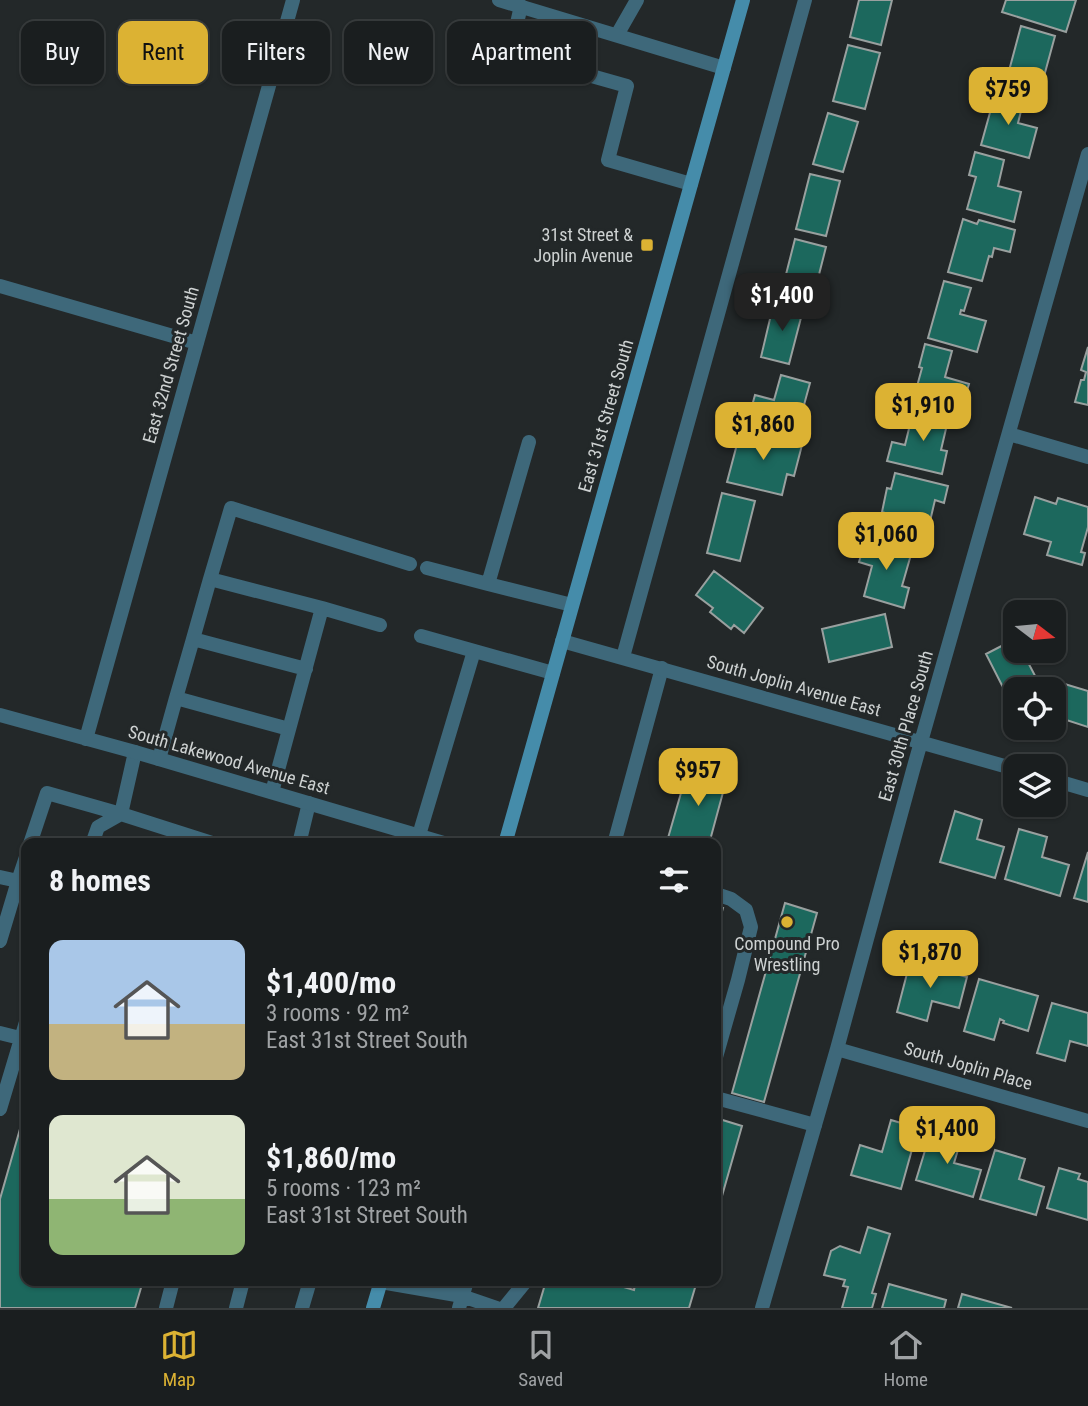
<!DOCTYPE html>
<meta charset="utf-8">
<style>
:root{--surface:#1a1e1f;--page:#232728;--text:#f1f3f6;--muted:#9fa2a4;--line:#383c3d;--accent:#dcb233}
body{margin:0;font-family:"Roboto Condensed",sans-serif;background:var(--page);color:var(--text);height:100vh;display:flex;flex-direction:column;font-size:26px;white-space:nowrap}
*{box-sizing:border-box;margin:0}
p{font-size:23px;color:var(--muted)}
.icon{flex:none;width:38px;height:38px;fill:none;stroke:currentColor;stroke-width:2;stroke-linecap:round;stroke-linejoin:round}
.map{position:relative;flex:1;overflow:hidden}
.side{position:absolute;left:21px;top:838px;width:700px;height:448px;display:flex;flex-direction:column;background:var(--surface);border-radius:14px;box-shadow:0 2px 5px #0004,0 0 0 2px var(--line)}
.side>*{flex:none}
.top-card{position:absolute;left:21px;top:21px;width:700px;height:63px;display:flex;gap:14px}
.needle{width:46px;rotate:106deg}
.buttons{position:absolute;left:1003px;top:600px;display:grid;gap:14px}
.buttons a{display:grid;place-items:center;width:63px;height:63px;border-radius:14px;background:var(--surface);box-shadow:0 2px 5px #0004,0 0 0 2px var(--line);font-size:35px}
.price{position:absolute;translate:-50% -60px;padding:0 16px;border-radius:14px;background:var(--accent);color:#111;font-size:23px;line-height:46px;filter:drop-shadow(0 2px 4px #0008)}
.price::after{content:'';position:absolute;left:50%;top:42px;width:21px;height:16px;margin-left:-10px;background:inherit;clip-path:polygon(0 0,100% 0,50% 100%)}
.price.current{background:#222;color:#fff}
ul{padding:0;list-style:none}
li{display:flex;align-items:center;gap:21px;height:175px;padding:0 28px}
li span{display:grid;place-items:center;flex:none;width:196px;height:140px;border-radius:14px;color:#555}
li>.icon{margin-inline-start:auto}
span .icon{width:84px;height:84px;fill:#fffc;stroke-width:1}
li b{font-size:30px}
h2{display:flex;justify-content:space-between;align-items:center;height:84px;padding:0 28px;font-size:30px}
.chip{padding:0 24px;border-radius:14px;background:var(--surface);box-shadow:0 2px 5px #0004,0 0 0 2px var(--line);font-size:24px;line-height:63px}
.chip.current{background:var(--accent);color:#111}
.dock{display:flex;justify-content:space-around;align-items:center;height:98px;border-top:2px solid var(--line);background:var(--surface);font-size:19px;color:var(--muted)}
.dock a{display:grid;justify-items:center;gap:4px}
.dock .current{color:var(--accent)}
.map>svg:first-child{display:block}
.building{fill:#1c685d;stroke:#99a09f;stroke-width:2}
.lines{fill:none;stroke-linecap:round;stroke-linejoin:round}
.service{stroke:#3e687a;stroke-width:14}
.minor{stroke:#3e687a;stroke-width:14}
.secondary{stroke:#458caa;stroke-width:14}
.poi-dot{fill:#dcb233;stroke:#232829;stroke-width:2.5}
.labels{text-anchor:middle;stroke-width:6;stroke-linejoin:round;paint-order:stroke}
.poi-label{font-size:18px;fill:#ced2d2;stroke:#232829;text-anchor:end}
.street-label{font-size:18px;fill:#ced2d2;stroke:#232829}
</style>
<div class="map">
<svg width="1088" height="1308" viewBox="0 0 1088 1308">
<rect width="100%" height="100%" fill="#232829"/>
<!-- building -->
<path class="building" d="M859,0H892L881,45L850,37Z
M1006,0H1076L1066,32L1002,12Z
M1021,26L1055,36L1040,91L1006,82Z
M848,45L880,53L865,109L833,101Z
M996,91L1024,99L1018,123L1037,128L1029,158L981,145Z
M828,113L858,122L843,172L813,164Z
M975,152L1004,160L998,186L1021,192L1014,222L967,209L976,177L969,175Z
M810,174L840,181L826,236L796,229Z
M963,219L977,224L979,220L1015,230L1010,252L994,248L992,257L989,256L982,281L948,272Z
M795,239L826,247L812,302L781,294Z
M944,281L971,288L964,311L961,310L960,314L986,321L977,352L928,338Z
M774,302L803,310L789,364L761,357Z
M925,344L952,351L945,377L969,384L960,413L913,401L922,368L919,367Z
M1088,347V405L1075,402L1081,380H1084L1086,372L1081,370Z
M781,375L810,383L804,405L797,404L788,435L747,424L755,395L774,400Z
M914,408L949,416L941,450L947,451L942,474L887,461L892,442L905,445Z
M741,429L802,445L794,476L787,474L782,495L727,482Z
M895,473L948,486L944,503L935,500L926,538L888,529L891,515L882,512L887,488L891,489Z
M722,493L755,501L740,561L707,553Z
M1035,497L1056,504L1058,498L1088,507V527L1081,552L1085,553L1082,565L1047,555L1051,542L1024,534Z
M866,538L912,551L902,586L909,588L904,608L864,596L872,566L859,562Z
M714,571L763,608L744,633L734,625L731,629L710,612L713,608L696,595Z
M885,614L892,647L829,662L822,629Z
M1015,639V651H1022L1042,689L1015,690V704L1012,705L986,654Z
M1058,682L1088,691V727L1054,716V699Z
M696,765L728,774L709,844H673L674,840L668,838L683,786L690,788Z
M955,811L982,820L977,839L1004,847L995,878L940,862Z
M1019,829L1047,837L1042,857L1069,865L1060,896L1005,879Z
M1088,852V902L1074,898Z
M785,903L817,913L764,1102L732,1093Z
M716,906L723,908L716,934Z
M910,962L967,977L959,1008L932,1001L927,1021L897,1012Z
M979,979L1038,996L1028,1031L1003,1023L1004,1021L1000,1019L994,1040L964,1031Z
M1052,1003L1088,1013V1046L1070,1041L1065,1061L1037,1053Z
M26,1108V1281H143L135,1308H0V1199Z
M716,1118L742,1126L716,1217Z
M891,1120L918,1128L901,1189L851,1175L860,1145L882,1152Z
M931,1131L961,1140L954,1163L981,1170L973,1197L916,1180Z
M995,1150L1025,1159L1019,1179L1044,1187L1036,1215L980,1199Z
M1059,1168L1080,1174L1078,1179L1088,1182V1220L1047,1208Z
M868,1227L890,1234L872,1293L876,1294L872,1308H842L848,1287L843,1286L845,1280L824,1275L831,1251L840,1246L860,1253Z
M546,1281H603L634,1290L636,1281H697L689,1308H538Z
M889,1284L946,1300L944,1308H882Z
M962,1294L1012,1308H958Z"/>
<g class="lines">
<!-- service -->
<path class="service" d="M521,6L510,53L627,86L608,160L691,184
M617,35L637,0
M529,442L488,584L572,605
M427,568L488,584
M210,579L231,508L410,564
M421,636L553,673
M193,639L210,579L322,608
M176,698L193,639L306,669
M135,752L121,814L215,844
M159,759L176,698L289,729
M272,792L322,608L380,625
M419,835L474,651
M30,844L47,793L121,814
M92,844L98,827L121,814
M299,844L309,803
M614,844L662,668
M0,877L18,881L26,857
M716,894L731,899L746,910L751,927L738,980L716,1057
M0,941L18,881
M0,1033L20,1038
M716,1098L815,1125
M0,1109L26,1022
M375,1281L462,1296L497,1308
M166,1308L173,1281
M236,1308L243,1281
M302,1308L310,1281
M459,1308L467,1281
M504,1308L526,1281"/>
<!-- minor -->
<path class="minor" d="M499,0L724,68
M0,286L197,343
M1009,434L1088,457
M562,641L1015,769
M623,657L805,0
M0,715L135,752L447,844
M86,739L293,0
M1054,780L1088,790
M837,1049L1088,1121
M762,1308L837,1049L913,770L1088,154"/>
<!-- secondary -->
<path class="secondary" d="M505,844L743,0
M373,1308L381,1281"/>
</g>
<!-- markers -->
<g class="poi-dot">
<rect x="640" y="238" width="14" height="14" rx="3.5"/>
<circle cx="787" cy="922" r="7"/>
</g>
<g class="labels">
<!-- poi labels -->
<g class="poi-label">
<text x="633" y="241">31st Street &amp;<tspan x="633" dy="21">Joplin Avenue</tspan></text>
<text x="787" y="950" text-anchor="middle">Compound Pro<tspan x="787" dy="21">Wrestling</tspan></text>
</g>
<!-- street labels -->
<g class="street-label">
<text transform="translate(171 365) rotate(-74)" y="6">East 32nd Street South</text>
<text transform="translate(606 416) rotate(-74)" y="6">East 31st Street South</text>
<text transform="translate(794 686) rotate(16)" y="6">South Joplin Avenue East</text>
<text transform="translate(906 726) rotate(-74)" y="6">East 30th Place South</text>
<text transform="translate(229 760) rotate(16)" y="6">South Lakewood Avenue East</text>
<text transform="translate(968 1066) rotate(16)" y="6">South Joplin Place</text>
</g>
</g>
</svg>
<div class="buttons">
<a><svg class="needle" viewBox="-14 -14 28 28"><path d="M0-13l5 13h-10z" fill="#e53935"/><path d="M0 13l5-13h-10z" fill="#9fa2a4"/></svg></a>
<a><svg class="icon" aria-label="locate" viewBox="0 0 24 24"><circle cx="12" cy="12" r="6"/><path d="M12 2v4M12 18v4M2 12h4M18 12h4"/></svg></a>
<a><svg class="icon" aria-label="layers" viewBox="0 0 24 24"><path d="M12 4l9 5-9 5-9-5zM3 14l9 5 9-5"/></svg></a>
</div>
<b class="price" style="left:1008px;top:127px">$759</b>
<b class="price current" style="left:782px;top:333px">$1,400</b>
<b class="price" style="left:923px;top:443px">$1,910</b>
<b class="price" style="left:763px;top:462px">$1,860</b>
<b class="price" style="left:886px;top:572px">$1,060</b>
<b class="price" style="left:698px;top:808px">$957</b>
<b class="price" style="left:930px;top:990px">$1,870</b>
<b class="price" style="left:947px;top:1166px">$1,400</b>
<div class="top-card">
<a class="chip">Buy</a>
<a class="chip current">Rent</a>
<a class="chip">Filters</a>
<a class="chip">New</a>
<a class="chip">Apartment</a>
</div>
<section class="side">
<h2>8 homes<svg class="icon" aria-label="filters" viewBox="0 0 24 24"><path d="M4 7h16M4 17h16"/><circle cx="9" cy="7" r="2"/><circle cx="15" cy="17" r="2"/></svg></h2>
<ul>
<li><span style="background:linear-gradient(#a9c7e8 60%,#c2b280 0)"><svg class="icon" aria-label="home" viewBox="0 0 24 24"><path d="M3 11l9-7 9 7M6 9v11h12V9"/></svg></span><div><b>$1,400/mo</b><p>3 rooms · 92 m²</p><p>East 31st Street South</p></div></li>
<li><span style="background:linear-gradient(#dfe7d0 60%,#8fb573 0)"><svg class="icon" aria-label="home" viewBox="0 0 24 24"><path d="M3 11l9-7 9 7M6 9v11h12V9"/></svg></span><div><b>$1,860/mo</b><p>5 rooms · 123 m²</p><p>East 31st Street South</p></div></li>
</ul>
</section>
</div>
<nav class="dock">
<a class="current"><svg class="icon" aria-label="map" viewBox="0 0 24 24"><path d="M3 6l6-2 6 2 6-2v14l-6 2-6-2-6 2zM9 4v14M15 6v14"/></svg>Map</a>
<a><svg class="icon" aria-label="saved" viewBox="0 0 24 24"><path d="M7 4h10v16l-5-4-5 4z"/></svg>Saved</a>
<a><svg class="icon" aria-label="home" viewBox="0 0 24 24"><path d="M3 11l9-7 9 7M6 9v11h12V9"/></svg>Home</a>
</nav>
